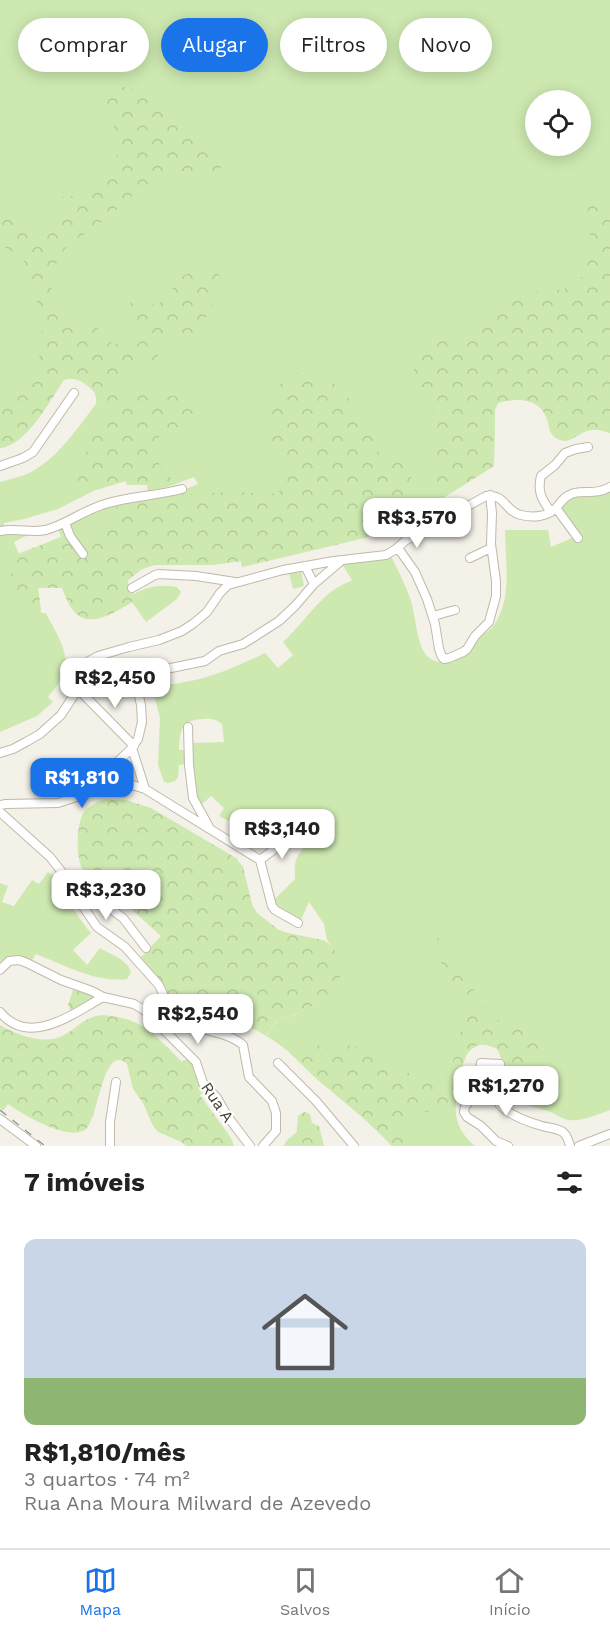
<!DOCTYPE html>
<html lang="pt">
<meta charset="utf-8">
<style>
:root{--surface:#fff;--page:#f6f6f6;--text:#222;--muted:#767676;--line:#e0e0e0;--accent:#1a73e8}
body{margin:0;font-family:"Work Sans",sans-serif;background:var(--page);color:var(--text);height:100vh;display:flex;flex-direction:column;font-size:22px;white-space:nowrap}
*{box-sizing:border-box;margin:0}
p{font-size:20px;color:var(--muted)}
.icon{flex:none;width:33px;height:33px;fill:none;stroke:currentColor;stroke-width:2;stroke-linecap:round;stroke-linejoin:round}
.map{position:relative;height:1146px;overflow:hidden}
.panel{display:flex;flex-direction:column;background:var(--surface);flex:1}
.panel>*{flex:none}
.guide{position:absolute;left:18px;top:18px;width:574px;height:54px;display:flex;gap:12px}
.buttons{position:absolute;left:525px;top:90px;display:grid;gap:12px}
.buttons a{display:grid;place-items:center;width:66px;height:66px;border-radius:50%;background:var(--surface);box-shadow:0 3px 15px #0003;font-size:30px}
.price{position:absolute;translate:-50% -51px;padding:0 14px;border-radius:12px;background:#fff;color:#222;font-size:20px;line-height:39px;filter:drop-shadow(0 2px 3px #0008)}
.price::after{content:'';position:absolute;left:50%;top:36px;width:18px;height:14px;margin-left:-9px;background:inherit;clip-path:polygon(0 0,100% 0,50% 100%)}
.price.on{background:var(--accent);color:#fff}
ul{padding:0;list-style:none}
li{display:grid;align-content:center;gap:12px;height:318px;padding:0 24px}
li+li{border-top:2px solid var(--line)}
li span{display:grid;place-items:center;height:186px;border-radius:12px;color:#555}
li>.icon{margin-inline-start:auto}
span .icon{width:108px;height:108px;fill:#fffc;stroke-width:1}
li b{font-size:26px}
h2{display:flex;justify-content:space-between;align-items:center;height:72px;padding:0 24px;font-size:26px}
.chip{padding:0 21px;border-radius:27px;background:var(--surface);box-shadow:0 3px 15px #0003;font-size:21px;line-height:54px}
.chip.on{background:var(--accent);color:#fff}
.tab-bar{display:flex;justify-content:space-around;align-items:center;height:84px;border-top:2px solid var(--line);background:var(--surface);font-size:16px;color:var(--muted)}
.tab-bar a{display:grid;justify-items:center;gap:3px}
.tab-bar .on{color:var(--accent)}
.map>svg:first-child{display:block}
.education{fill:#ede7d2}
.green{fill:#cde9b0;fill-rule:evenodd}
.forest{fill:url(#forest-crowns)}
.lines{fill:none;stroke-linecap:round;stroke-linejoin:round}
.minor-casing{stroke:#c0b9aa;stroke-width:10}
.minor{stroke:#fff;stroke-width:8}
.rail{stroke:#979797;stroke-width:1.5;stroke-dasharray:8 8;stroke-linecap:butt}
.labels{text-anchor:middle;stroke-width:4.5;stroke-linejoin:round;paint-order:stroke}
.street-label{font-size:16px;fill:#484236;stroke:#fff}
</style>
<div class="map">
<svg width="610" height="1146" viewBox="0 0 610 1146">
<defs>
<pattern id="forest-crowns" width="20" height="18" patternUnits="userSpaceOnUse" patternTransform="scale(1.5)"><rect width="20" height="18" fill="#cde9b0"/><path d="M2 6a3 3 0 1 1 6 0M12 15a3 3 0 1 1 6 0" fill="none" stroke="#b2c998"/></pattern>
</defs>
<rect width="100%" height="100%" fill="#f4f1e8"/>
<!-- education -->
<path class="education" d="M128,761H134L139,778L137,783L115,775L117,768L132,773Z"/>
<!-- green -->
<path class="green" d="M0,0H610V433C602,431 595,428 587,431C575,434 569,446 556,438C550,434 549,428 548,421C541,399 521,397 501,402L498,403L495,409L494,466L436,502L369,536L242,567L241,561L212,565H154L142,569L127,581L134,594C147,586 162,584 177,587L181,592L177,599L146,622L132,602C115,612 88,631 72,609C68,603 65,595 62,588H38L41,613H46C54,630 71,653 64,672C61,682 54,689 48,697L53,702L37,716L0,732V535L34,532L14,542L19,554L61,537L58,528C77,520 95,509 115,505C143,498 171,497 198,484L194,477L167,487L148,491L147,485H127L126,481L93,491L58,509L24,519L4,523V526L0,527V482C10,479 22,477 31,472C59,457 77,428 96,404C99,387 78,375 63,380C51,400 26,446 0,448ZM536,100H580V146H536Z
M610,490V1110C600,1114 579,1122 569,1120C561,1119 555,1113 548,1111C534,1106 515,1105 507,1090C502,1080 505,1058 498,1049C489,1039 471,1045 466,1056C463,1063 461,1071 460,1079C453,1106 452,1127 475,1146H392C370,1122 344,1102 319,1081C301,1065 287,1047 266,1036L274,1024L280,1019L294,1015L317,1003L279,930L337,952L327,940L324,924L309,902L301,920L279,909L274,900L295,879C295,873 294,866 296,860C300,849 313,842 312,828C312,823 309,819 305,817C285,807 282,834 266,835C253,836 231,822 219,816L224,808L211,796L201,805C191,787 192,762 191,743L224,742L222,724C216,719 211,718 203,719C181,720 180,730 179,750H186L187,764L179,765L178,777L175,781L168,783L164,782L158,765L160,718L152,686C198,683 224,673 265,653L278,668L293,655L283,642C298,628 309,612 323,599C331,590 342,585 352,580L342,564L391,556C398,570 405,584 410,598C416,614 416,644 427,656C436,664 447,664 457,659C468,654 473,645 481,637C485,633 491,630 494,625C513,598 505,560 505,530H548L551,547L579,535L561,510C577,486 589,502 610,490Z
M301,570L304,586L293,589L289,573Z
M48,872L63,881L57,893C72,902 79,920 91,933L73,950L87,965L100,948C111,955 128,959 131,973L127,979C96,983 64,965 36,954L31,962L0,965V883L8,886L2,902L14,906L32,880L39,884Z"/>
<!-- forest -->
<path class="forest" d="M118,86C145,88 163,109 182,125C194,134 227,148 225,165C218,169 208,175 200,177C187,180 173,175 160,180C137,189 122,205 105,220C93,230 79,236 67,247C55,258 49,282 53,298C55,307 61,314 66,322L71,323L87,321L92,322L108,341L128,349C141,346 144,336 140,324C133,318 124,314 130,303C140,299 147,307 157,304C168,300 175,279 187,274C197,270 217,267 222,279C223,281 224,286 222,288C221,292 214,294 211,296V301L215,309L213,312L202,320L193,337C185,340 165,339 161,346C158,352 160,355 155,360C135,361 128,372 110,378V384L115,387L148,389L170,396L185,395L192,398C205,426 175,424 162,434C158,437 156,442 154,446L159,464L176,484L148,491L147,485H127L126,481L96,489L80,498C78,490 77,482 79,474C82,468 86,464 86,457C87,449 83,442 86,434C90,424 104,419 105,408C106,400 101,397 96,393C87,385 77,375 64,380C51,399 25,446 0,448V400L7,399L19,390L34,384L40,372L39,344L44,324L23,258L19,255L0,245V203C3,204 6,204 9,206C11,209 10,212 11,215C12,224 22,231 31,232C72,235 53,204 62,198C66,195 71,197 76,196C92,194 114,179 116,162C118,149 116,133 113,121C111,113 104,101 106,94C106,92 108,91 108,90Z
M610,196V433C603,430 594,428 587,431C576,434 569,446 556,438C549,433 549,424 546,417C540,398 517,398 501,402L498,403L495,409L494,466L440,500C438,489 434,479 434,468C433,462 437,457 437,450C438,435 435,420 430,405C425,386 401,367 422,347C434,335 451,347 464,336C468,332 470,328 473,325C484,315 509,297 523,293C539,290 569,294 580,280C590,268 590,246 590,231C589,221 584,209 592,201Z
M302,371H311L321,374L329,379L346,395L355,406L377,444L380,460L389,463L402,462C414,475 415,496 418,512L365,538L242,567L241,561L212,565H154L142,569L127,581L134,594L132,602C115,612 88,631 72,609C68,603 65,595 62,588H38L41,610L27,608L22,604L12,590L10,578L18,554L61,537L69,536L85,554C102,541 107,520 119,504C136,501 153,497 170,495C180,494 191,494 202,494C214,493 227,491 239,492C252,492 274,499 283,488C298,472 276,453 271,438C261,410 272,380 302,371Z
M104,799L126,800L151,808L236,858L243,867L252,904L257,913L279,930L288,933L323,940C333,945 338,951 339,962C340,968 341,974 339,980C335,995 308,1009 295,1014C289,1017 283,1017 277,1021C272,1025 269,1031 266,1036C246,1024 227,1015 204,1010L202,1017C195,1018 189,1019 183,1016C171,1010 148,970 140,958L161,936L109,889L84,872C75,860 76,824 84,812C89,806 97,802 104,799Z
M437,937L442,941L450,960L473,989L482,1006L491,1018L501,1021H516L527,1023L540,1031L542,1039L540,1048L527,1057L518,1072L504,1079L500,1055L497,1049C489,1045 477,1042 470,1049C462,1057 455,1098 455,1110C441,1120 443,1112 431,1111C425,1111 421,1115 416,1117L412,1113L408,1112L403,1121L411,1138V1146H392C364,1116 330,1091 300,1062L299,1048C309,1039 323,1048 334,1050C342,1052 347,1042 355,1046C359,1048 362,1052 366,1054C372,1057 378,1058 384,1061C400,1069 431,1086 449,1081L454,1071C451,1062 453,1059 458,1052L457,1046L458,1036L466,1024L465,1010L458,988L447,974L441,962Z
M74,987L97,995L95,998L71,1012L68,1005Z
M102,1015C143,1018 154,1034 182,1062L188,1058L193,1063L207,1090L200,1095L231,1138L234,1146H187L179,1141L158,1132L153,1126L143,1103L133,1089L127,1064C103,1042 99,1117 86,1129C70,1143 22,1114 8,1104L3,1111L0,1108V1025C17,1035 46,1046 64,1035C79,1027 82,1018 102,1015Z
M304,1112L310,1114L312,1123L319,1126L324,1146H284L286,1141L297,1132L298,1116Z"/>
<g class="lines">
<!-- minor casing -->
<g class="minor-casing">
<path id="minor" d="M0,466L23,458L33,452L74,393
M556,508L578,538
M551,512C542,500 537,492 541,476L555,465L565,453L576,449L588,447
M65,523L70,536L83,554
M0,531C15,528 32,533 46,530C67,524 84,510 105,504C130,496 156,496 182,489
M398,548L415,572L427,599L435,624L439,649L442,657L444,659L449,658L463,652L467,649L475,636L489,622L496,596V581L491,544L492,513L490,495
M470,558L491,548
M305,566L314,584
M132,588L155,575L159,574L196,576L235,582
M433,616L455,610
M78,689L134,746
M188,727L189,765L193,798L209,827
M132,748L145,789
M0,753L13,749L26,742L40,734L61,715L78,689L86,665L89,661L98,656L129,647L159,640L182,631L194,623L207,612L220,593L228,585L283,570L334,561L386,555L396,549L405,541L486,496C506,494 504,511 521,515C533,518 547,517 556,508C562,501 565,496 574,493C587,490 596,495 610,487
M103,776L145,789L260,860L272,906L275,910L298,923
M0,805L6,804L58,803L79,796L89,789L132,748L138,739L142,722L141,705L136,683L138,676L152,669L171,668L205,661L219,651L243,644L279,621L295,606L314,584L341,561
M0,812L50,857L72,885L96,898L123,918L146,948
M260,860L276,848L285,838
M72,885L80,902L97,927L125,947L158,984C165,994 164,1005 173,1014C189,1033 224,1028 243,1045L249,1077L272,1101L276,1113V1131L263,1146
M0,970L9,961L19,960L27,963L61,980L92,991L103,997L134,1004L144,1010L196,1062L203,1083L217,1098L228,1117L250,1146
M0,1012C29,1048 74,1013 103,997
M278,1063L316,1101L354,1146
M500,1064L481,1063L476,1092L465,1107L464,1112L467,1117L481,1126L496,1141L508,1146
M500,1105C510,1116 528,1122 542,1126C548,1128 559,1128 564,1133C567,1136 569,1142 570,1146
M0,1119L36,1146
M110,1146V1122L116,1082
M579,1146L610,1134"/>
</g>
<!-- minor -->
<use href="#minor" class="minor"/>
<!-- rail -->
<path class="rail" d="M0,1110L45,1146"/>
</g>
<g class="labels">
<!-- street labels -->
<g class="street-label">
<text transform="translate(218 1102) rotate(56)" y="6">Rua A</text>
</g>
</g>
</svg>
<div class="buttons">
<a><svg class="icon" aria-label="locate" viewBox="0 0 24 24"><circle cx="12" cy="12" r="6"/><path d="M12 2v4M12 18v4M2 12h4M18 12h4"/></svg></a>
</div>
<b class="price" style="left:417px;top:549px">R$3,570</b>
<b class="price" style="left:115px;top:709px">R$2,450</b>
<b class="price on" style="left:82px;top:809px">R$1,810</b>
<b class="price" style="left:282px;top:860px">R$3,140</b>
<b class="price" style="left:106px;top:921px">R$3,230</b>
<b class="price" style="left:198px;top:1045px">R$2,540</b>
<b class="price" style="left:506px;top:1117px">R$1,270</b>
<div class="guide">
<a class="chip">Comprar</a>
<a class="chip on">Alugar</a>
<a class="chip">Filtros</a>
<a class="chip">Novo</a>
</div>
</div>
<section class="panel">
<h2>7 imóveis<svg class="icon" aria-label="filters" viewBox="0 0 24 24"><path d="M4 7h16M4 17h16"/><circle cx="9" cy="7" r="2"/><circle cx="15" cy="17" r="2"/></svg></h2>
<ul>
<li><span style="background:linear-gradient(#c9d6e8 75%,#8fb573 0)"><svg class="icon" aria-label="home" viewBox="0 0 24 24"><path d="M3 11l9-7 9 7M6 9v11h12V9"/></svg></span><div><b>R$1,810/mês</b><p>3 quartos · 74 m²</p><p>Rua Ana Moura Milward de Azevedo</p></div></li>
</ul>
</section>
<nav class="tab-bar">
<a class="on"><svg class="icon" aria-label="map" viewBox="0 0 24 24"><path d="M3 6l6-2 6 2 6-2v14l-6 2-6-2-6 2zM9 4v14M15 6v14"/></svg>Mapa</a>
<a><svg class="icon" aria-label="saved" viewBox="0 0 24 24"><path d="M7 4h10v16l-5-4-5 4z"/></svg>Salvos</a>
<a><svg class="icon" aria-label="home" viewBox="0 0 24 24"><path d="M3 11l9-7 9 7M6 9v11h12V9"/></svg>Início</a>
</nav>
